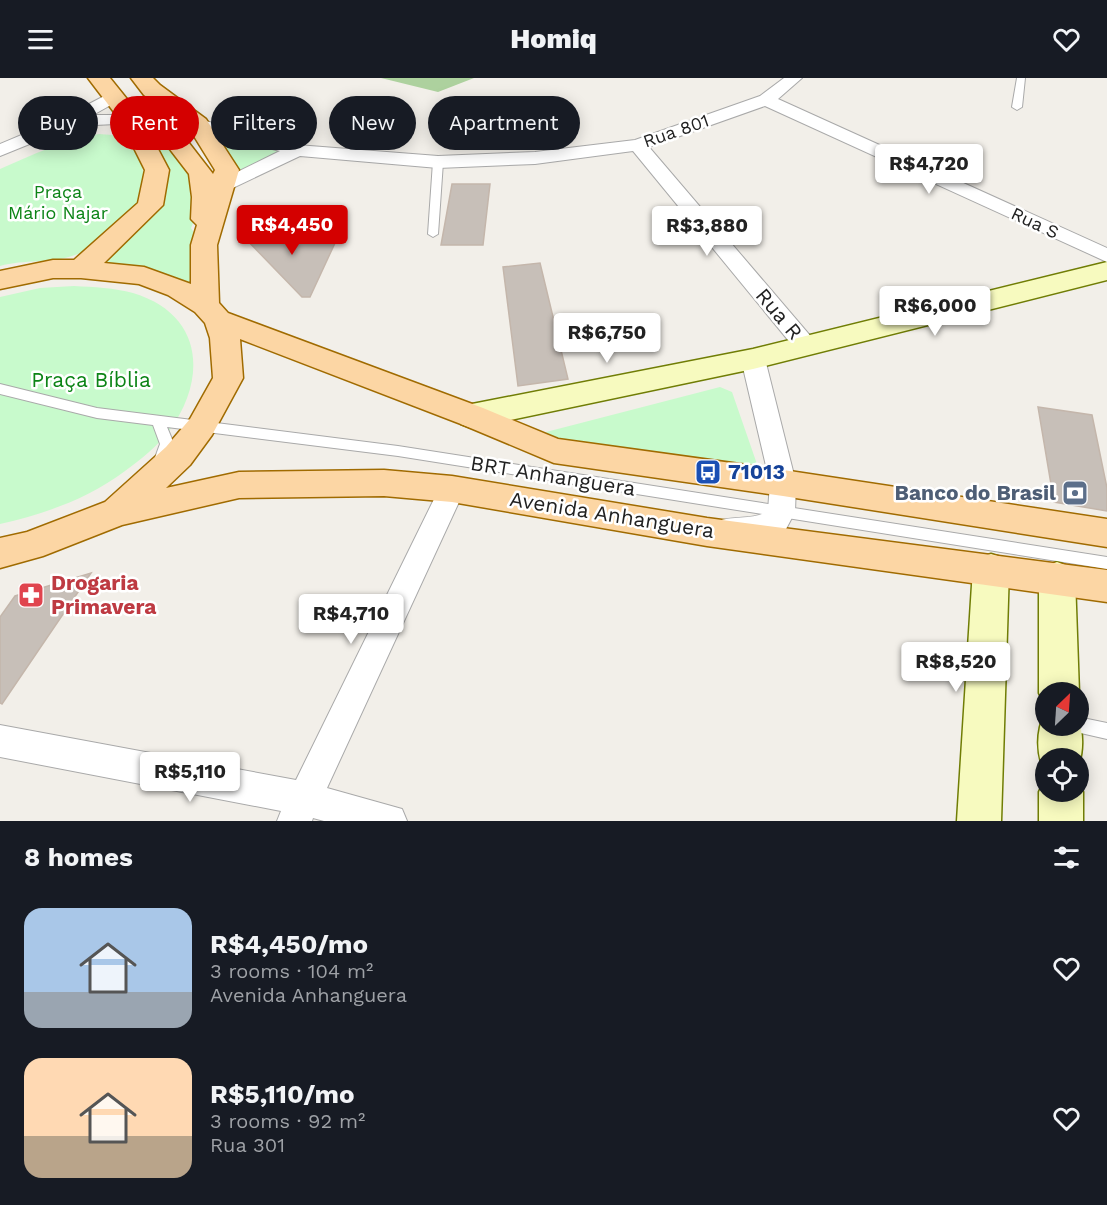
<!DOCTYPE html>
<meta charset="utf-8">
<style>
:root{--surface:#171b24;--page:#20242c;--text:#f1f3f6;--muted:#9ea1a6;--accent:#d40000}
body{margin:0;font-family:"Work Sans",sans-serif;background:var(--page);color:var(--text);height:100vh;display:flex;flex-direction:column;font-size:22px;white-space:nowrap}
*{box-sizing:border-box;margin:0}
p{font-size:20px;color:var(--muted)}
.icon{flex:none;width:33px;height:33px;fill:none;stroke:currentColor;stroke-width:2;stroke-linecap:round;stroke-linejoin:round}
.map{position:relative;height:743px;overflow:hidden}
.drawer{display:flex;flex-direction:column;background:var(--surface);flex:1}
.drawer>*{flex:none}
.guide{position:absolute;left:18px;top:18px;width:600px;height:54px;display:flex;gap:12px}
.needle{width:39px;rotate:25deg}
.fabs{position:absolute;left:1035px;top:604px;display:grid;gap:12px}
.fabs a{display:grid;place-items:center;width:54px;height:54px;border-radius:50%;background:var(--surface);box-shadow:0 3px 15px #0003;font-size:30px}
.price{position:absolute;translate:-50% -51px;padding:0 14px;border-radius:6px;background:#fff;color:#222;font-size:20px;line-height:39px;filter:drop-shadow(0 2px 3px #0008)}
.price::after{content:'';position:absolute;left:50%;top:36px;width:18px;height:14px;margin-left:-9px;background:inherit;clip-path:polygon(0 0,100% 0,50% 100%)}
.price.active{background:var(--accent);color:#fff}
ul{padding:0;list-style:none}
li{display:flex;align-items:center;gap:18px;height:150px;padding:0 24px}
li span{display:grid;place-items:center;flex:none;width:168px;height:120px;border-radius:18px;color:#555}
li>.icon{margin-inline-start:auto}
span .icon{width:72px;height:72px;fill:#fffc;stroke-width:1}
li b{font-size:26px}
h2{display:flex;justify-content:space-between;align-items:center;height:72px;padding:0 24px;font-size:26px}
.pill{padding:0 21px;border-radius:27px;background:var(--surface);box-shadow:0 3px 15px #0003;font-size:21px;line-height:54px}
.pill.active{background:var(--accent);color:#fff}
header{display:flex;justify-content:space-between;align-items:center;height:78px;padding:0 24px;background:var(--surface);font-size:27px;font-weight:800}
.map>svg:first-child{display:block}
.forest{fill:#add19e}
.park{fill:#c8facc}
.building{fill:#c7bfb8;stroke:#c4b6ab;stroke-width:1.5}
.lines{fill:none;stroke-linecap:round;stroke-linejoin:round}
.lane-casing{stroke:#a9a9a9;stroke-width:2}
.street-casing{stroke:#a9a9a9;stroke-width:2}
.secondary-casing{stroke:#707d05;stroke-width:3}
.primary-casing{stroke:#a06b00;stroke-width:3}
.lane{fill:#fff;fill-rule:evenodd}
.street{fill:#fff;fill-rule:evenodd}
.secondary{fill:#f7fabf;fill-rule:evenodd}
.primary{fill:#fcd6a4;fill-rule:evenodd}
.labels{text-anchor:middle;stroke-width:5;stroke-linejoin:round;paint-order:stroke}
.far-street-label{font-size:18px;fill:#222;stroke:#fff}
.far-park-label{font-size:18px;fill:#0c8416;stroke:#fff}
.street-label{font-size:21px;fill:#222;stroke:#fff}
.park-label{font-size:21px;fill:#0c8416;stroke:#fff}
.transit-label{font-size:21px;font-weight:bold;fill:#164399;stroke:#fff;text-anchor:start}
.service-label{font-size:21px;font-weight:bold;fill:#4e5e75;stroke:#fff;text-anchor:end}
.health-label{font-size:21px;font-weight:bold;fill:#be3a42;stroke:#fff;text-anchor:start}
</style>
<header><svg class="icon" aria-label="menu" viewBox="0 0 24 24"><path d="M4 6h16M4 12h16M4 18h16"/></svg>Homiq<svg class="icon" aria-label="heart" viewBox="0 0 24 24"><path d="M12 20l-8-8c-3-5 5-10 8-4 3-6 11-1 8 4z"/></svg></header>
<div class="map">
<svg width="1107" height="743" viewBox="0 0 1107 743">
<rect width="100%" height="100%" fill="#f2efe9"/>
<!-- forest -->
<path class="forest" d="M381,0H474L438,14Z"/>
<!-- park -->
<path class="park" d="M206,49L285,73L237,98Z
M99,56L125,58C144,81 146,97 143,126C122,144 101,168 75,177C51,186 24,181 0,188V91C32,77 64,62 99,56Z
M141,56L173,65L204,119L191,150L202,168L203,226L98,187L152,127Z
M74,208C94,209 114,210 133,215C203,236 208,300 169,353C158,368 140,382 125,393C88,421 44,436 0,446V219L40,210Z
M720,309L732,314L758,389L553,362L546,354Z"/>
<!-- building -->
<path class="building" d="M452,106H490L483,167H441Z
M256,147L335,165L310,219H302L243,158Z
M540,185L568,301L518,308L503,189Z
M1038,329L1092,337L1107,410V433L1054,424Z
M91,495L2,626L0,625V539L15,518Z"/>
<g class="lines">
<!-- lane casing -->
<g class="lane-casing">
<path id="lane" d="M1017,0H1025L1022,29L1017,32L1012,29Z
M438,81L443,84L438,156L433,159L428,156L433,84Z
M0,306L97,330L398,368L1107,479V491L398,378L167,349L174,366L165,389H155L153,385L160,366L153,347L97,340L0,316Z
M1078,639L1107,645V661L1072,653L1070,648H1078Z"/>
</g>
<!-- street casing -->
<g class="street-casing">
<path id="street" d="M784,0H802L778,21L1107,170V184L765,28L649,69L813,261L816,267L813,273L805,275L797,273L633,73L535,86L438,90L300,78L220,116L213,114L210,110L213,106L280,73L192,50L189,46L192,42L198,41L297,67L438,78L535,74L635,62L760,18Z
M112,14L118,15L121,19L118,23L93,37H137L140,41L137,45L74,48L0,78V66L62,40Z
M753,273L761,275L765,281L796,405L795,434L786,451C765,458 740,466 718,459L714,451L718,443C733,438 756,442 768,433L770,405L741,281L745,275Z
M452,401L461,404L465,411L327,710L402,731L407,743H324L313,740L312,743H277L281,733L0,679V647L296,702L439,411L443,404Z"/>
</g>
<!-- secondary casing -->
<g class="secondary-casing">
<path id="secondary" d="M1107,184V202L753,291L472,350L461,346L456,338L461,330L472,326L753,271Z
M991,476L1004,480L1009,491L1001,743H957L973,491L978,480Z
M1057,484L1070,489L1075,500L1079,615H1046V629L1039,615V500L1044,489Z
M1045,634L1046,648H1078V643C1084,654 1083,676 1078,688V681H1046L1045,696C1036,675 1036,654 1045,634Z
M1046,699V714H1078V704L1083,714V743H1039V714Z"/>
</g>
<!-- primary casing -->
<g class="primary-casing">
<path id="primary" d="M88,0H110L139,36L175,47L213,96L215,92L189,50L144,17L131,0H153L160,7L206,41L239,92L217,167L219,225L228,235L483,330L558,361L783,392L1107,441V469L783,418L554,385L461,346L240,261L243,300L212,357L190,387L166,410L239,394L384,392L452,398L707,440L1107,492V524L707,468L452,424L384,418L239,420L122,447L43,478L0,490V460L27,454L105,424L166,369L190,341L213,300L210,260L205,245L195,234L168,217L139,206L81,200H53L0,211V193L53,182H74L138,125L145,92L120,42ZM149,54L159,57L189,96L192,119L191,141L197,147L191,167V206L144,189L104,185L163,127L169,92Z"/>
</g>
<!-- lane -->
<use href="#lane" class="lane"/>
<!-- street -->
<use href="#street" class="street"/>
<!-- secondary -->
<use href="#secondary" class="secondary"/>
<!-- primary -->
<use href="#primary" class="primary"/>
</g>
<!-- icons -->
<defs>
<g id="bus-square" transform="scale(1.35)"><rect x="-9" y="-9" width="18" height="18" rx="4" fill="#1a4fb4" stroke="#fff"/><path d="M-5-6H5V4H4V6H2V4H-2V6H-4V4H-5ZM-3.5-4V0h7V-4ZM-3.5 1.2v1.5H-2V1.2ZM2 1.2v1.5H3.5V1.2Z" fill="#fff"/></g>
<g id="bank-square" transform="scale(1.35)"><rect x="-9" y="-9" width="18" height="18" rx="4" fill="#5c6f8a" stroke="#fff"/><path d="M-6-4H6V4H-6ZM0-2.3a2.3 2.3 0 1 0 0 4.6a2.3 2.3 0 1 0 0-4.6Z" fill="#fff"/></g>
<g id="pharmacy-square" transform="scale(1.35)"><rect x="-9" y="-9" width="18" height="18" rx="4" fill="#e0444e" stroke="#fff"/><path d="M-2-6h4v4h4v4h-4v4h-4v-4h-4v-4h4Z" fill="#fff"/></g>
</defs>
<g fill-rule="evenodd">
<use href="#bus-square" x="708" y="394"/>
<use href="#bank-square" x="1075" y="415"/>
<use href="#pharmacy-square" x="31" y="517"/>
</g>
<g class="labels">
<!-- far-street labels -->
<g class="far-street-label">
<text transform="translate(676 53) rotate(-19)" y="6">Rua 801</text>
<text transform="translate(1035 145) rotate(25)" y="6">Rua S</text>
</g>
<!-- far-park labels -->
<g class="far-park-label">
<text x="58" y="120">Praça<tspan x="58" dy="21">Mário Najar</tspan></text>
</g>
<!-- street labels -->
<g class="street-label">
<text transform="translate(779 236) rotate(50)" y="7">Rua R</text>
<text transform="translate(553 398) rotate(9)" y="7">BRT Anhanguera</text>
<text transform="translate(612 437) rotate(9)" y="7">Avenida Anhanguera</text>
</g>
<!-- park labels -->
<g class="park-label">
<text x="91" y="309">Praça Bíblia</text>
</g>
<!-- transit labels -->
<g class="transit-label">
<text x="728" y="401">71013</text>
</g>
<!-- service labels -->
<g class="service-label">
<text x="1056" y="422">Banco do Brasil</text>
</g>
<!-- health labels -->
<g class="health-label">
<text x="51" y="512">Drogaria<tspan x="51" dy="24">Primavera</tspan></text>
</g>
</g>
</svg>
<div class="fabs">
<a><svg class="needle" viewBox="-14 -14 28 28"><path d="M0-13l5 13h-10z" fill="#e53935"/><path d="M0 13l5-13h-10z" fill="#9ea1a6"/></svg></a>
<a><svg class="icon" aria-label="locate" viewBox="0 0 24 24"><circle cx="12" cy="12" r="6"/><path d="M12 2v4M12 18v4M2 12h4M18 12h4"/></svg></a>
</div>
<b class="price" style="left:929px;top:117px">R$4,720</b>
<b class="price active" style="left:292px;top:178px">R$4,450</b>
<b class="price" style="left:707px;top:179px">R$3,880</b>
<b class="price" style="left:935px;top:259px">R$6,000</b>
<b class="price" style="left:607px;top:286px">R$6,750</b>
<b class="price" style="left:351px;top:567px">R$4,710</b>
<b class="price" style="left:956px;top:615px">R$8,520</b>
<b class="price" style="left:190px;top:725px">R$5,110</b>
<div class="guide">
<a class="pill">Buy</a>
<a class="pill active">Rent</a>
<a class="pill">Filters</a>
<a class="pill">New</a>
<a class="pill">Apartment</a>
</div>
</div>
<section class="drawer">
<h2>8 homes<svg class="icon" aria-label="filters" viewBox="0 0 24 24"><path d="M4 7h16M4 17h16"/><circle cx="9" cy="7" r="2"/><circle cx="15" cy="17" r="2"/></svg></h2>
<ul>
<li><span style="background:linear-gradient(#a9c7e8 70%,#9aa5b1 0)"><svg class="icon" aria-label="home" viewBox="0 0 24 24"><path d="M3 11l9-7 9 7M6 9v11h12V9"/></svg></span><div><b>R$4,450/mo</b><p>3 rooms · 104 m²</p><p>Avenida Anhanguera</p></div><svg class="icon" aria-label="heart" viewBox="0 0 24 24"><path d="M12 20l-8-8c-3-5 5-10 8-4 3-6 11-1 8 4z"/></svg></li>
<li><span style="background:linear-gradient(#ffd9b3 65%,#b9a48a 0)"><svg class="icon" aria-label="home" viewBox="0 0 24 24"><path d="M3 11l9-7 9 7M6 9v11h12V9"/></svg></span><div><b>R$5,110/mo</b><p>3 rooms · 92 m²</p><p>Rua 301</p></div><svg class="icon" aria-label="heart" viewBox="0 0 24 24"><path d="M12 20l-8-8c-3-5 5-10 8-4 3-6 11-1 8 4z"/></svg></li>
</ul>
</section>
